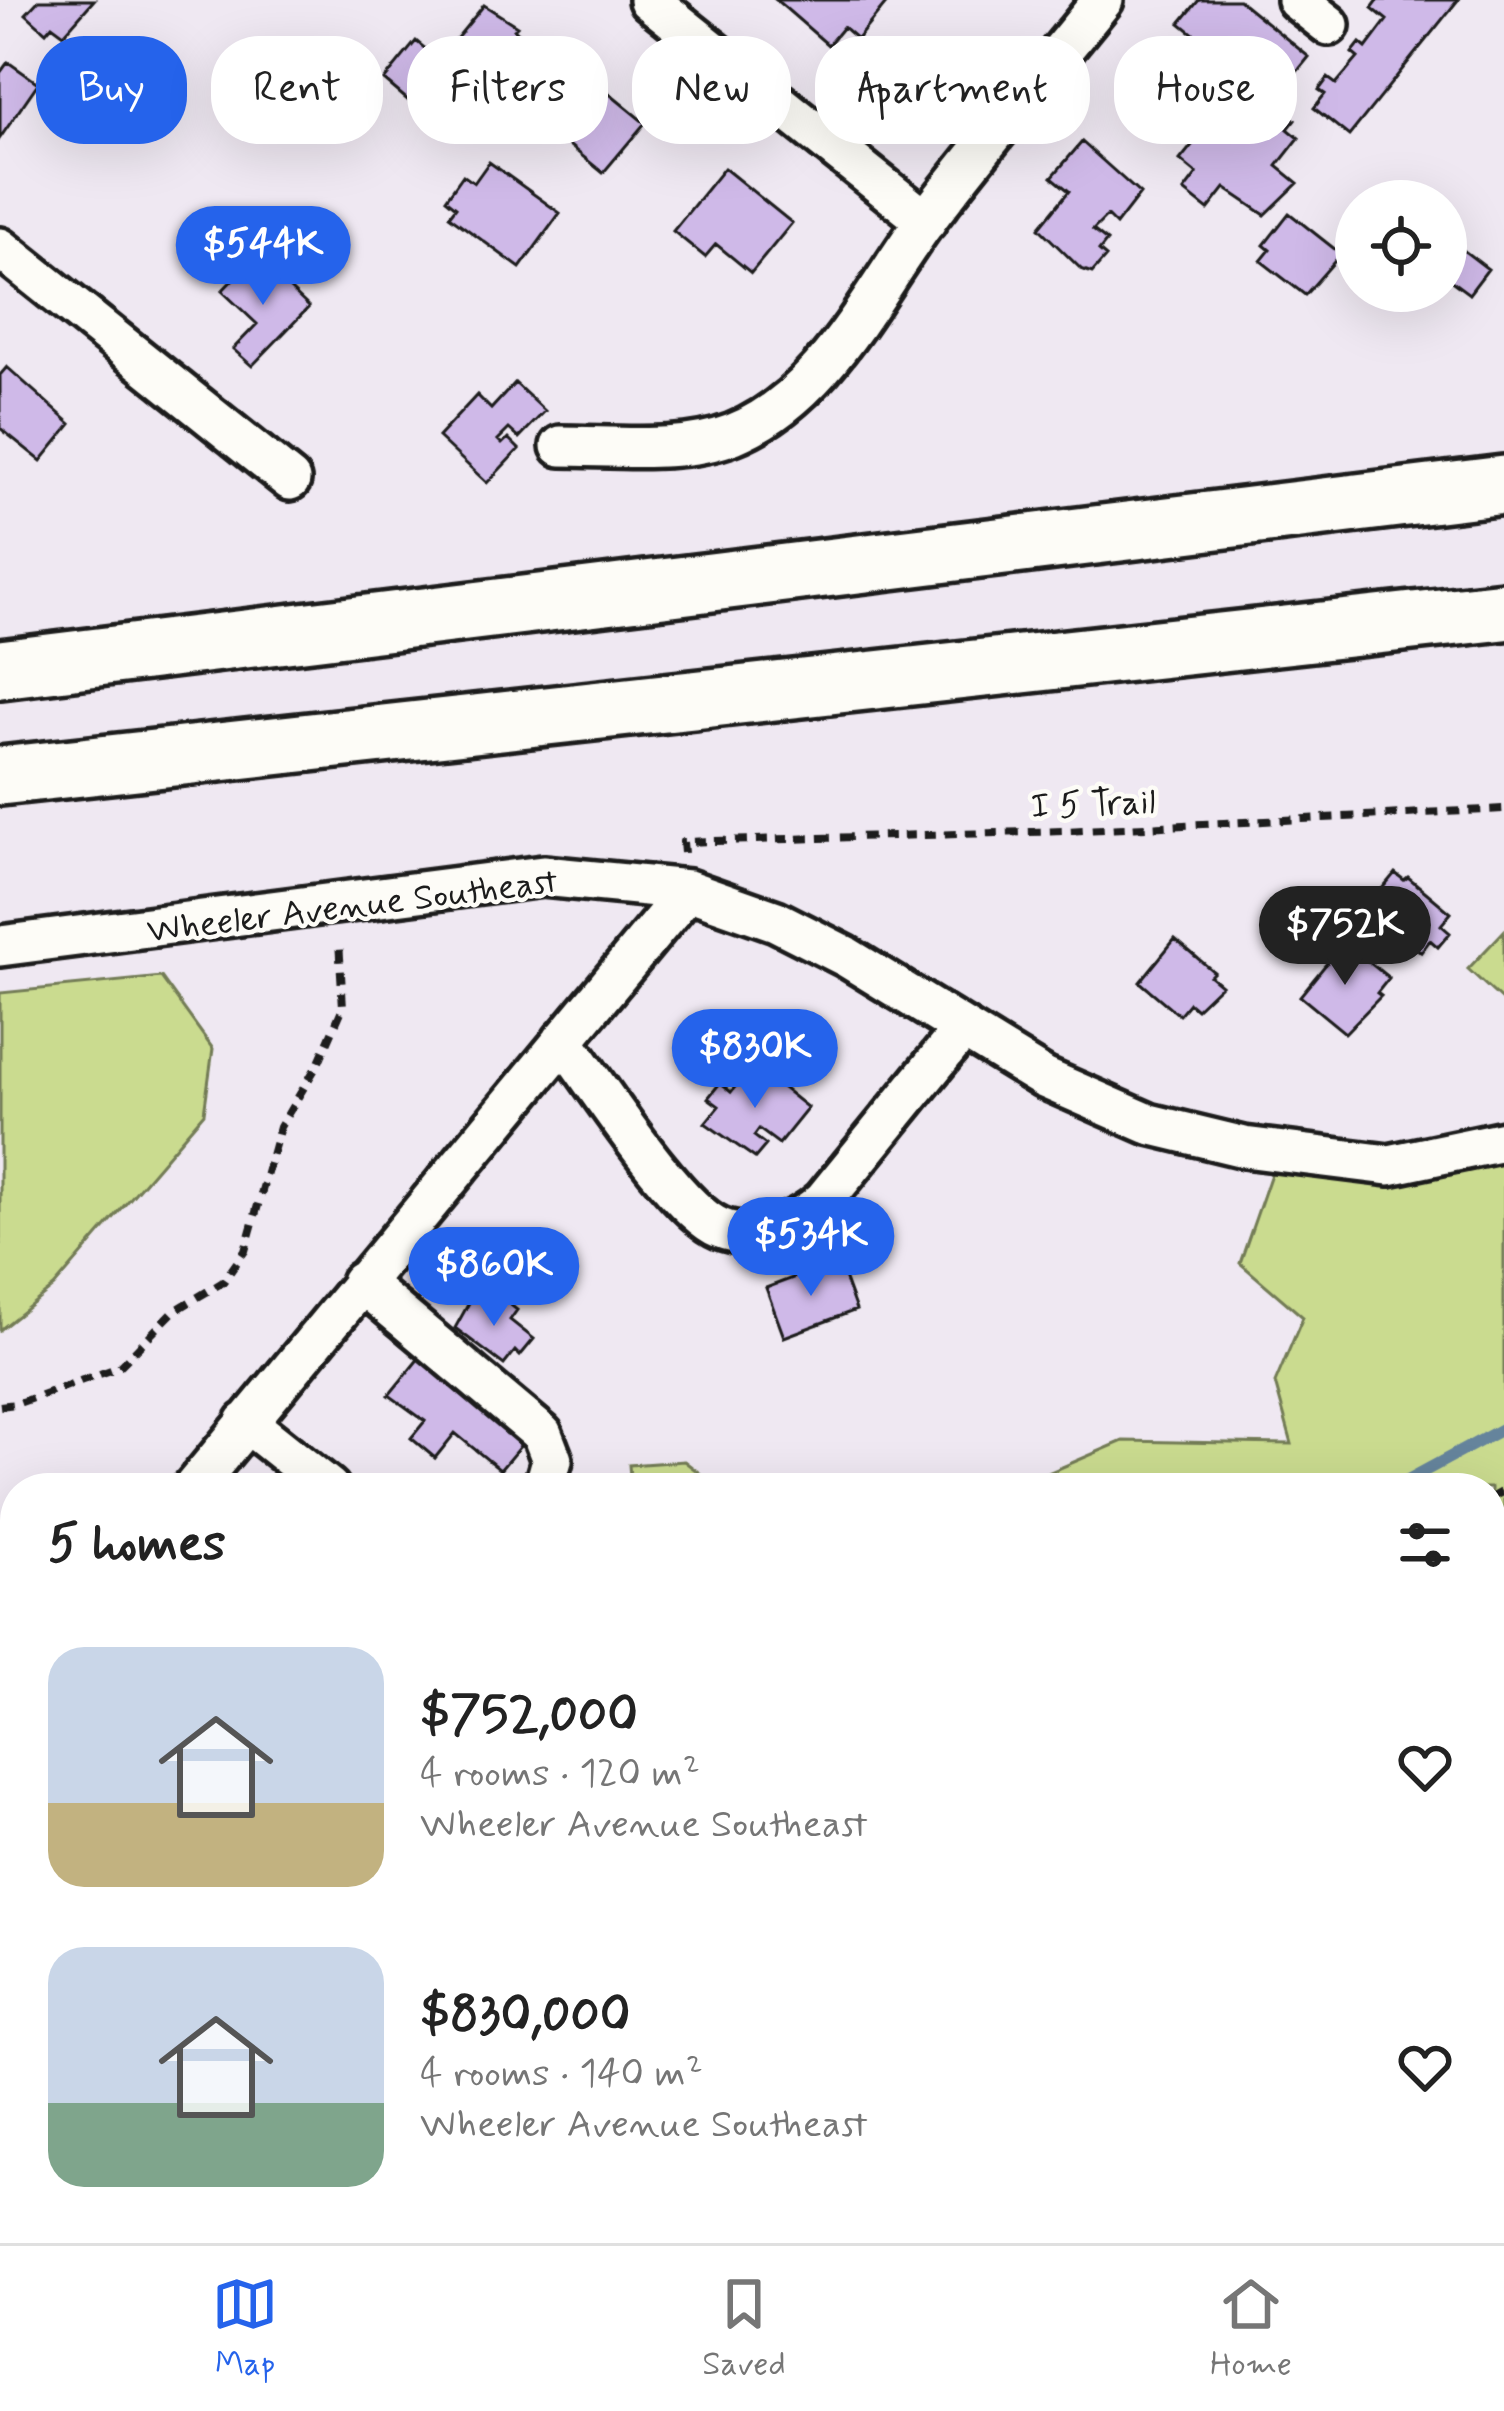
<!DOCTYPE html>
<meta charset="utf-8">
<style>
:root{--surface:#fff;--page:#f6f6f6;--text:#222;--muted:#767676;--line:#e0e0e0;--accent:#2563eb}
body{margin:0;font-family:Mynerve,sans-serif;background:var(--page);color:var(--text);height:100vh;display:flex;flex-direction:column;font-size:45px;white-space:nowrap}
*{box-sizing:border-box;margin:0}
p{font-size:39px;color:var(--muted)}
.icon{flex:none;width:66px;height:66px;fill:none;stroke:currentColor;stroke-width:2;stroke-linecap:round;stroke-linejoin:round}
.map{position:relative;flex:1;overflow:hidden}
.side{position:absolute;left:0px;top:1473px;width:1506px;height:771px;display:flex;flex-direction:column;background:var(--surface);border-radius:48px 48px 0 0;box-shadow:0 12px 48px #0002}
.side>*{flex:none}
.hud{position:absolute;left:36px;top:36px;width:1434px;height:108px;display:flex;gap:24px}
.buttons{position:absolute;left:1335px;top:180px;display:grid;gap:24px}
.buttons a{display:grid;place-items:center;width:132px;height:132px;border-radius:50%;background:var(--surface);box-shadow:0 12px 48px #0002;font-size:60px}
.price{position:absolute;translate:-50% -102px;padding:0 27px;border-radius:42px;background:var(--accent);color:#fff;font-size:39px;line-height:78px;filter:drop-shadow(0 3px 6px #0008)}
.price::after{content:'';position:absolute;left:50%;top:72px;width:36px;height:27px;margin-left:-18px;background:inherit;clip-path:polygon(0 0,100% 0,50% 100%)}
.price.active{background:#222;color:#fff}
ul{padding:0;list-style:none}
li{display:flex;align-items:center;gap:36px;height:300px;padding:0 48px}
li span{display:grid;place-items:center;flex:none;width:336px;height:240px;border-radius:36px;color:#555}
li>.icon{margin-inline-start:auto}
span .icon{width:144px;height:144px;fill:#fffc;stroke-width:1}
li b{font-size:51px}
h2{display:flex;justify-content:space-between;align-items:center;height:144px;padding:0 48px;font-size:51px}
.tag{padding:0 42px;border-radius:48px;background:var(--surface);box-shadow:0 12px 48px #0002;font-size:42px;line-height:108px}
.tag.active{background:var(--accent);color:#fff}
.menu{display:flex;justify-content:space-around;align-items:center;height:168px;border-top:3px solid var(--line);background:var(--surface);font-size:33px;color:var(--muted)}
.menu a{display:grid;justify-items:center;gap:6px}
.menu .active{color:var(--accent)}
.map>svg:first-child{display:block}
.green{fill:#cadb8f;stroke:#737c56;stroke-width:3}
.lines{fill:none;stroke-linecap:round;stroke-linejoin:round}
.stream{stroke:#65849c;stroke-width:12}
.building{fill:#cfb9e8;stroke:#1c1c1c;stroke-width:3}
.minor-casing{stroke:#1c1c1c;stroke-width:48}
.highway-casing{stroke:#1c1c1c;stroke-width:66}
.path{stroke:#1c1c1c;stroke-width:8;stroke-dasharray:12 9;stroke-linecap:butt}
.minor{stroke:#fdfcf7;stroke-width:39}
.highway{stroke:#fdfcf7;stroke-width:57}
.labels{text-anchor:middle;stroke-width:9;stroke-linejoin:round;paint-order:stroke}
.street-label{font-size:36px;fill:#1c1c1c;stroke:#fdfcf7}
</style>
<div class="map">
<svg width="1504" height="2243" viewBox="0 0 1504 2243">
<rect width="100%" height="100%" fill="#efe8f2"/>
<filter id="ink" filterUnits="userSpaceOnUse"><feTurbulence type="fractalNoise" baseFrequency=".00833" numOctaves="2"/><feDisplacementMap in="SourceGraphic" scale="24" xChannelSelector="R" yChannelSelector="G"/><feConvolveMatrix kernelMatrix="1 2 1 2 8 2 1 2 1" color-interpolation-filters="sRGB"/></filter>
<g filter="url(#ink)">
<!-- green -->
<path class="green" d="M1504,931V1002L1468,969Z
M161,977L213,1049L204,1113L54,1287L0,1330V993Z
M1504,1141V1898L1491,1912V1488H1013L1123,1441L1292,1444L1275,1383L1303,1317L1240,1263L1279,1151Z
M684,1461L719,1488H631L629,1465Z
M15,1800V1932L0,1926V1801Z
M56,2229H465L466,2243H51Z"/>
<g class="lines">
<!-- stream -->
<path class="stream" d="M1393,1488L1504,1428
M0,1834L15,1839
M319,2243L320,2229"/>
</g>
<!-- building -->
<path class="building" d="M39,0H94L64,34L52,25L46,32L26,14Z
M776,0H889L857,39L843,27L828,45Z
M1199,0H1239L1309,57L1275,99L1180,23Z
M1378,0H1458L1349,136L1314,108L1325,94L1319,90L1328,78L1336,84L1358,58L1352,53L1360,43L1366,48L1387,20L1372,8Z
M484,5L517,26L514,29L530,43L484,100L448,70L417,108L384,80L416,41L439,60Z
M8,62L38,83L0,138V73Z
M573,64L645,123L603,173L532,115Z
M1260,97L1295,120L1288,129L1299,138L1277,166L1298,183L1265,215L1225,188L1208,210L1184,191L1197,174L1180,160L1218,113L1236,128Z
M1082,142L1140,194L1116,225L1107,216L1093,230L1107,241L1099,251L1106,257L1092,273L1081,269L1039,228L1069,191L1052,177Z
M489,162L560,213L520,268L449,216L456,207L446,199L463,175L474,183Z
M724,168L792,223L751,273L716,244L705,257L673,231Z
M224,213L253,241L218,279L188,252Z
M1289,213L1341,254L1305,295L1261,261L1270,250L1264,245Z
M1446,237L1488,269L1469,294L1446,277Z
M255,256L309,307L252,366L233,349L257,324L222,291Z
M7,367L71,424L41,461L0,428V375Z
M515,383L545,411L519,438L509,429L498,440L502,444L508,438L519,449L487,483L438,437L477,395L491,409Z
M1395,873L1404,880L1408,877L1451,913L1441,925L1450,933L1438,947L1430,940L1421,952L1375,915L1378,910L1370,903Z
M1175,939L1214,972L1210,976L1221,985L1196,1009L1189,1003L1179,1015L1140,982Z
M1344,942L1389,978L1377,993L1381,996L1345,1033L1300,996Z
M753,1064L808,1108L779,1144L759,1129L754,1136L766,1145L755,1158L705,1123L719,1106L708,1098L720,1083L731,1092Z
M838,1261L856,1310L784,1337L766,1288Z
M475,1292L495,1307L502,1298L517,1310L510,1320L534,1339L520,1356L515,1351L504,1365L455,1328Z
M420,1357L522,1444L500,1470L455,1433L435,1458L411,1438L425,1421L389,1395Z
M7,2021L15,2028L13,2084L0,2074V2029Z
M1491,2031L1504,2041V2115L1491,2131Z
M549,2229H617L609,2238L614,2243H537Z
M1037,2229H1099L1088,2243H1055Z
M1282,2229H1388L1376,2243H1298Z"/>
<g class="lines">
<!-- minor casing -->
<g class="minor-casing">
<path id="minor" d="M649,0L926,221
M1297,0L1329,25
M0,248L290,480
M561,446C616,446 682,454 733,434C825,397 871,294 926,220C983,145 1044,73 1103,0
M0,946L543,876L688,890L776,921L845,956L1044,1078L1149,1124L1244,1147L1389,1165L1504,1141
M563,1040C595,1082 676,1210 720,1228C757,1243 798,1223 824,1200L963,1029
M361,1282L542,1434L552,1460L544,1488
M246,1422L329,1488
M193,1488L688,890
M0,1585L15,1587
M755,2243L764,2229"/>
</g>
<!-- highway casing -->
<g class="highway-casing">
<path id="highway" d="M0,669L1504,485
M0,776L1504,611"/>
</g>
<!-- path -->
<path class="path" d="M684,853L683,842L1064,831L1504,809
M0,1406L16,1404L119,1367L173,1312L223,1282L245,1251L280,1127L318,1064L343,1007L339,941
M1491,1498L1504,1491
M0,1677L15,1686"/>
<!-- minor -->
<use href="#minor" class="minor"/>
<!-- highway -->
<use href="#highway" class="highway"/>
</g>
</g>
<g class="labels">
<!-- street labels -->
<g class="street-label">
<text transform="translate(1093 802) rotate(-2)" y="13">I 5 Trail</text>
<text transform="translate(352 904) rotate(-7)" y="13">Wheeler Avenue Southeast</text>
</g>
</g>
</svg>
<div class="buttons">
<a><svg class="icon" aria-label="locate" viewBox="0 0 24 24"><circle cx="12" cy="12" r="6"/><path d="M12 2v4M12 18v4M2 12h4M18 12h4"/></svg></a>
</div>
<b class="price" style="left:263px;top:308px">$544K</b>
<b class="price active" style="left:1345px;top:988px">$752K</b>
<b class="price" style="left:755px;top:1111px">$830K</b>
<b class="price" style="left:811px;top:1299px">$534K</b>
<b class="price" style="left:494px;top:1329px">$860K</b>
<div class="hud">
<a class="tag active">Buy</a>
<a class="tag">Rent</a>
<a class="tag">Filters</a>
<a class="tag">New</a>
<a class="tag">Apartment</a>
<a class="tag">House</a>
</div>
<section class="side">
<h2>5 homes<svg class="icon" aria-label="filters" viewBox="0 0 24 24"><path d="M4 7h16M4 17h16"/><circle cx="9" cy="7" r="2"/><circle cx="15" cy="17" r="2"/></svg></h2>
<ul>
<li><span style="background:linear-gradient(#c9d6e8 65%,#c2b280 0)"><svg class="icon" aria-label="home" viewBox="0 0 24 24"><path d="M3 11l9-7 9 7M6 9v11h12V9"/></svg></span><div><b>$752,000</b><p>4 rooms · 120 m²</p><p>Wheeler Avenue Southeast</p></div><svg class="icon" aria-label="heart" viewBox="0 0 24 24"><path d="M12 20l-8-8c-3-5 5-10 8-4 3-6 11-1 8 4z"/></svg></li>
<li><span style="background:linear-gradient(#c9d6e8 65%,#7fa58c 0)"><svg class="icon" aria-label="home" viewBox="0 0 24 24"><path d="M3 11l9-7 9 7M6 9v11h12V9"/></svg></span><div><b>$830,000</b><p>4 rooms · 140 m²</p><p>Wheeler Avenue Southeast</p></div><svg class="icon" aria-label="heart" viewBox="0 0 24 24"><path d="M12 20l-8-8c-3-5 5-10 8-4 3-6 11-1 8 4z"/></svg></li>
</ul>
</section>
</div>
<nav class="menu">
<a class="active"><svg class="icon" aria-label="map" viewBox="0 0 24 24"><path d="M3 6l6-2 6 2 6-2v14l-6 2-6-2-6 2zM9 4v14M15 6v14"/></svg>Map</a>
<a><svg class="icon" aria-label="saved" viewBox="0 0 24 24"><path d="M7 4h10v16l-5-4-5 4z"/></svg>Saved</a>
<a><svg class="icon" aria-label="home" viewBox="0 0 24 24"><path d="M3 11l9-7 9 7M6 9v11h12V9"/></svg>Home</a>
</nav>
